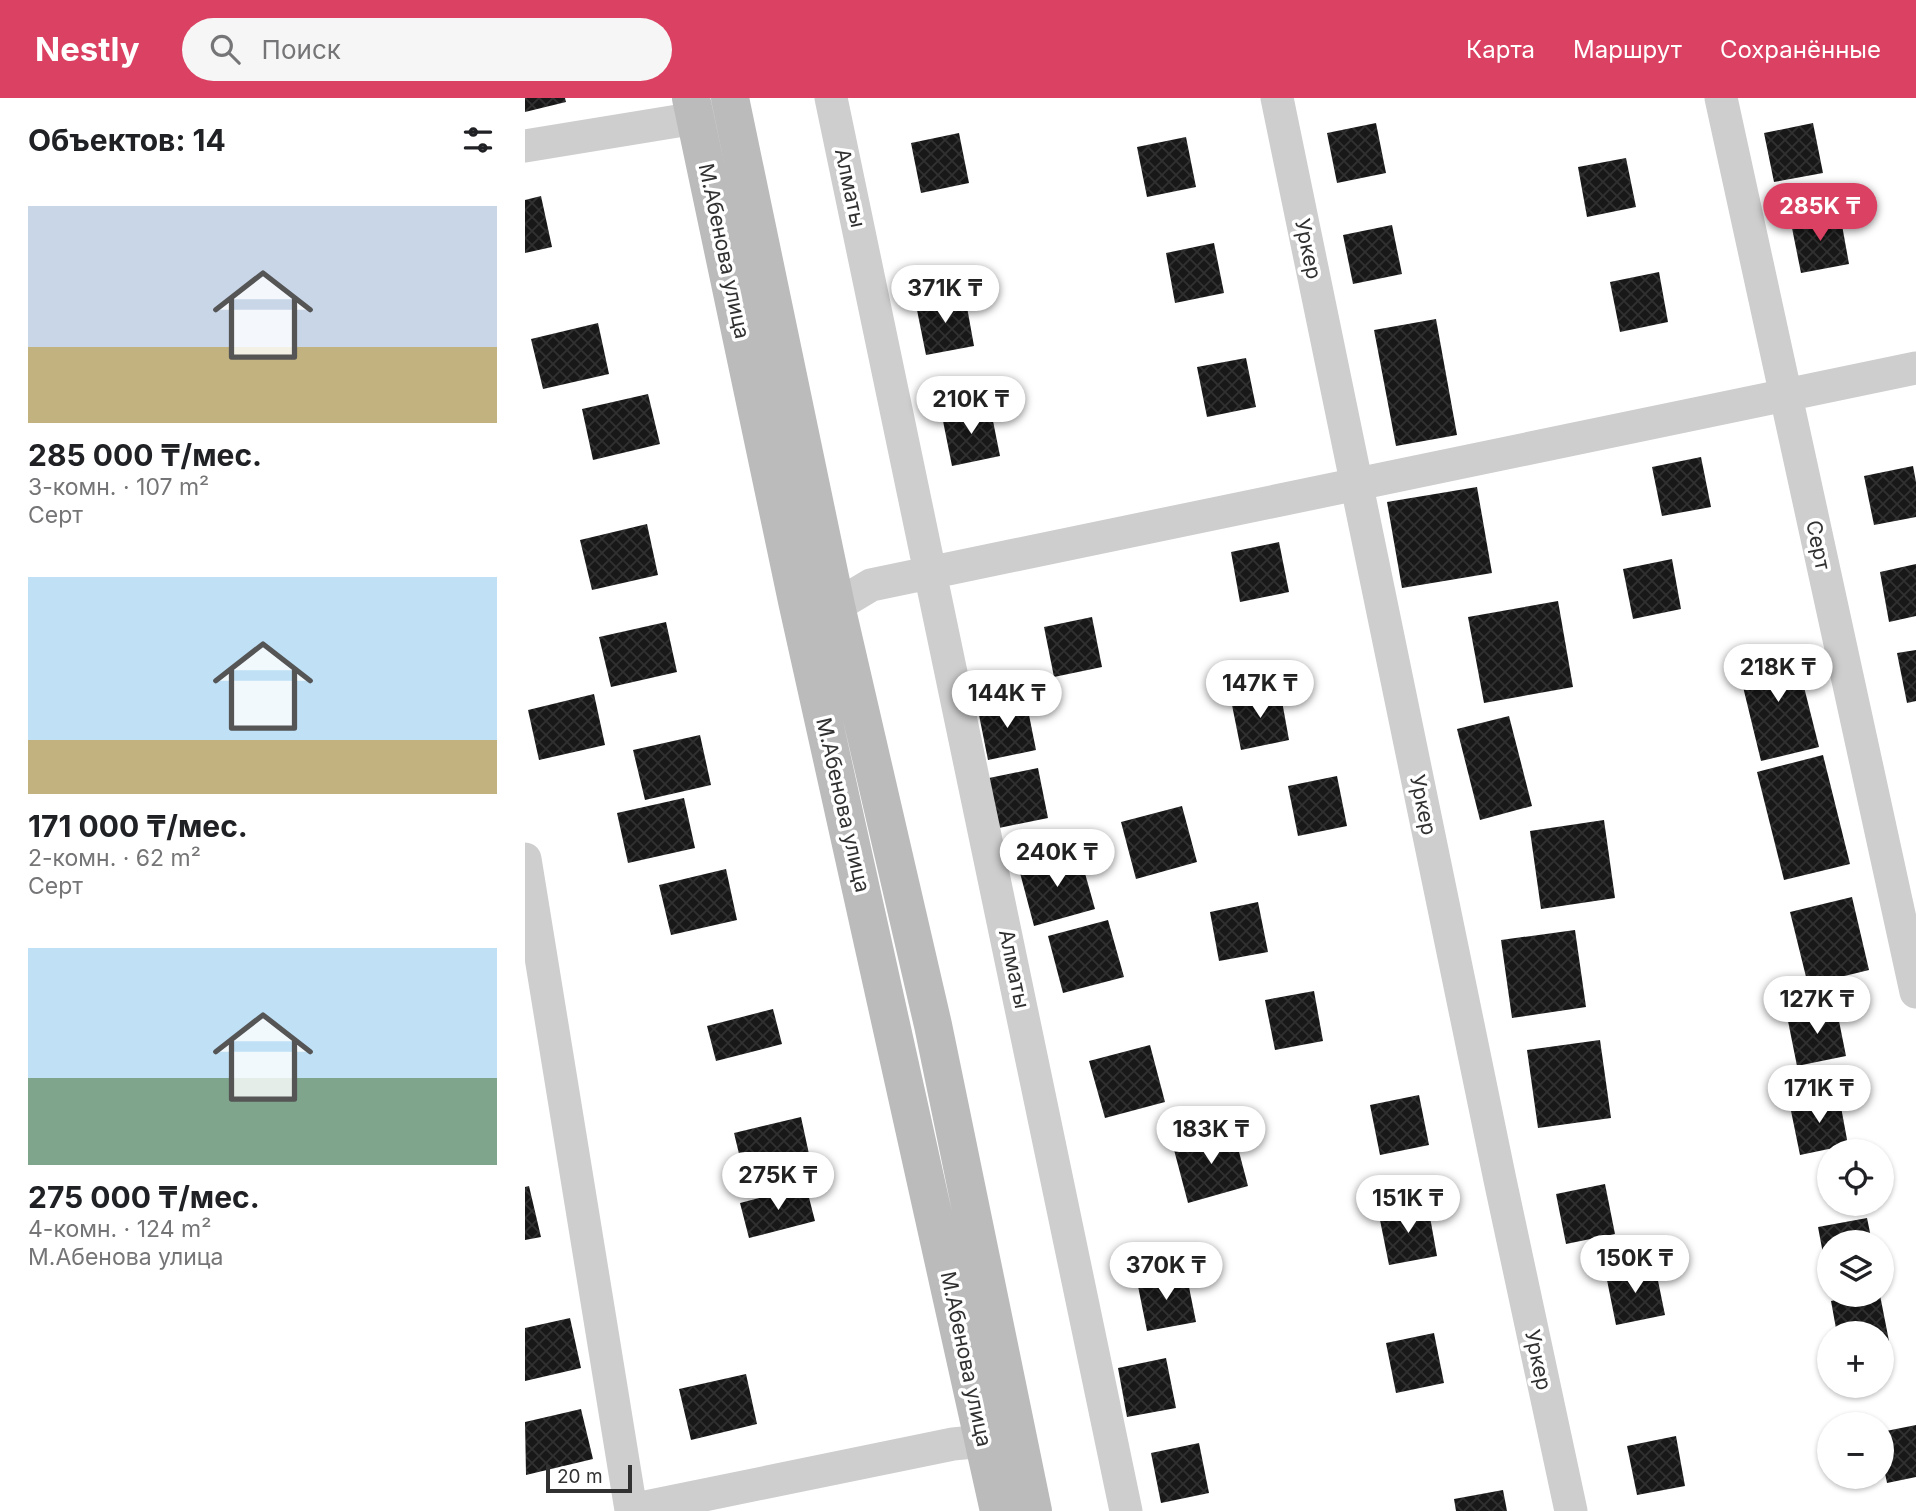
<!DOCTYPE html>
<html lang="ru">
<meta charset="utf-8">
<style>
:root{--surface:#fff;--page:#f6f6f6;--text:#202124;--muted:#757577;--accent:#db4162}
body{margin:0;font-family:Inter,sans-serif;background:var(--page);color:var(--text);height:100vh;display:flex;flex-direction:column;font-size:26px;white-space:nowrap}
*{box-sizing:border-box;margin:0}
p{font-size:23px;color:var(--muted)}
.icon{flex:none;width:38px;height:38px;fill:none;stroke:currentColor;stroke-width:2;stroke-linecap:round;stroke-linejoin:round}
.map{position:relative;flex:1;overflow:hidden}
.side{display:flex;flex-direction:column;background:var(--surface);width:525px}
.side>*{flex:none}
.tools{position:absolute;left:1292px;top:1041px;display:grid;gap:14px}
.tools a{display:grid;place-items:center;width:77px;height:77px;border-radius:50%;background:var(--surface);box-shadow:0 2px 5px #0004;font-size:35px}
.scale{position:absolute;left:21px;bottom:18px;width:86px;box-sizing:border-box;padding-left:7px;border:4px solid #313131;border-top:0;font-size:19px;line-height:24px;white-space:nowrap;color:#313131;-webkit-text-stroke:5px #fff;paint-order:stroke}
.price{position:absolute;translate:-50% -60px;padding:0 16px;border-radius:24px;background:#fff;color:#222;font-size:23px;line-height:46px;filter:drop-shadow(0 2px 4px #0008)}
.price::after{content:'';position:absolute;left:50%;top:42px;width:21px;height:16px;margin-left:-10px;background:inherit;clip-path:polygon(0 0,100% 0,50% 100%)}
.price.on{background:var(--accent);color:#fff}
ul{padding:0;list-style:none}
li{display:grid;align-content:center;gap:14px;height:371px;padding:0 28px}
li span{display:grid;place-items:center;height:217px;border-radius:0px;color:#555}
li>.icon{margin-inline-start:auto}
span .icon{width:126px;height:126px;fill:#fffc;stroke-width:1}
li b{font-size:30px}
h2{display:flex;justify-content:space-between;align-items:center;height:84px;padding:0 28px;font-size:30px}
header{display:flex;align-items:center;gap:42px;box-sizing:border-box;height:98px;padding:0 35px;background:var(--accent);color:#fff}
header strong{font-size:33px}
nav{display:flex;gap:38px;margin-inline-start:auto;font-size:24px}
.search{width:490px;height:63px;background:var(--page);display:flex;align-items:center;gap:18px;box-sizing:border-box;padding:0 24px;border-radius:38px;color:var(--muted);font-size:26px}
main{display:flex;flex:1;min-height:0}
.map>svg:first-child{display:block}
.building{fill:url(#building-cross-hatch)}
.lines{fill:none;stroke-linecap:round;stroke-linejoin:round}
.street{stroke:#cecece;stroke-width:33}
.secondary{stroke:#bbb;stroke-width:38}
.labels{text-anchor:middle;stroke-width:7;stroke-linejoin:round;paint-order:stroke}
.street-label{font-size:21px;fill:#313131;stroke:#fff}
</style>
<header>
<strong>Nestly</strong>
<div class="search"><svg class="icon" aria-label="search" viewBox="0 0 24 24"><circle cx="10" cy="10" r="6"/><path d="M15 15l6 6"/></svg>Поиск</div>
<nav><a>Карта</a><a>Маршрут</a><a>Сохранённые</a></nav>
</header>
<main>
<section class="side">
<h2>Объектов: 14<svg class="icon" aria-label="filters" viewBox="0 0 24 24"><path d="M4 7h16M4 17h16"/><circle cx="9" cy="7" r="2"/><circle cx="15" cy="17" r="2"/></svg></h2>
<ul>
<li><span style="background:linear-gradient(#c9d6e8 65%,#c2b280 0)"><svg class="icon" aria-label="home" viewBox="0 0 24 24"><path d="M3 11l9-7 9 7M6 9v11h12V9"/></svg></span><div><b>285 000 ₸/мес.</b><p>3-комн. · 107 m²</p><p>Серт</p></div></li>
<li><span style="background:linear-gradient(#bfe0f5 75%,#c2b280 0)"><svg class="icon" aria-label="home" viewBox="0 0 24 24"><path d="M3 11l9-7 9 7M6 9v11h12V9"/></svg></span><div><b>171 000 ₸/мес.</b><p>2-комн. · 62 m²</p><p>Серт</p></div></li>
<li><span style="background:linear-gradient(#bfe0f5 60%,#7fa58c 0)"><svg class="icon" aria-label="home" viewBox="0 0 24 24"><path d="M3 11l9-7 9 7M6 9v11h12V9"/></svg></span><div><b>275 000 ₸/мес.</b><p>4-комн. · 124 m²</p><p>М.Абенова улица</p></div></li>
</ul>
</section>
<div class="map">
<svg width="1391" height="1413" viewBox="0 0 1391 1413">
<defs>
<pattern id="building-cross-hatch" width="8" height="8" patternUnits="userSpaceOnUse" patternTransform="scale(1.75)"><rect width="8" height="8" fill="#181818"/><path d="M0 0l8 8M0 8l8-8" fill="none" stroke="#313131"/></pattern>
</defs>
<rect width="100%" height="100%" fill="#fff"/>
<!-- building -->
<path class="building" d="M0,0H40L41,4L0,14Z
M851,25L861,75L812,85L802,35Z
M1288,25L1298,75L1249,84L1239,35Z
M434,35L444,85L396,95L386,45Z
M661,39L671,89L622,99L612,49Z
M1101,60L1111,109L1062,119L1053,69Z
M16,98L27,149L0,155V102Z
M1315,116L1324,166L1276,175L1266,125Z
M867,127L877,176L828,186L818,137Z
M689,145L699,195L650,205L641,155Z
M1134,174L1143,224L1095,234L1085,184Z
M440,198L449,248L401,257L391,207Z
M911,221L932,337L871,348L849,232Z
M73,225L84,276L18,291L6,241Z
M721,260L731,309L682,319L672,269Z
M123,296L135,346L68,362L57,311Z
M465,308L475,358L427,368L417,318Z
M1176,359L1186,409L1137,418L1127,369Z
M1388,368L1391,384V419L1349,427L1339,378Z
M952,389L967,475L877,490L862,404Z
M122,426L133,477L67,492L55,442Z
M754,444L764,494L715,504L706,454Z
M1147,461L1156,511L1108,521L1098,471Z
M1391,466V518L1364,524L1355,474Z
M1033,503L1048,589L959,605L943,519Z
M567,519L577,569L529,579L519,529Z
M141,524L152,574L86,589L74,539Z
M1269,549L1294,649L1236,663L1212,564Z
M1391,552V603L1382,605L1372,555Z
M755,592L764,642L716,652L706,602Z
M69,596L80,647L14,662L3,612Z
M501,602L511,652L463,662L453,612Z
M984,618L1007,708L955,722L932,631Z
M175,637L186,687L120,702L108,652Z
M1298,657L1325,766L1259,782L1232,674Z
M513,670L523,720L474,730L464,680Z
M812,678L822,728L773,738L763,688Z
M159,700L170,750L103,765L92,715Z
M657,708L672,764L611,781L596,724Z
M1079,722L1090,800L1016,811L1005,733Z
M554,754L570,811L509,828L494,771Z
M201,771L212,822L146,837L134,787Z
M1327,799L1344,872L1283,887L1265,814Z
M733,804L743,854L694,863L685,814Z
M583,822L599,879L538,895L523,838Z
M1050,832L1061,909L987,920L976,842Z
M789,893L798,943L750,952L740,902Z
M1311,908L1321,958L1272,968L1262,918Z
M248,911L257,946L191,963L182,928Z
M1075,942L1086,1020L1013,1030L1002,952Z
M625,947L640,1004L580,1020L564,963Z
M894,997L904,1047L855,1057L845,1007Z
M1314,998L1323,1047L1275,1057L1265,1008Z
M276,1019L287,1070L221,1085L209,1035Z
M708,1031L723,1088L663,1105L648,1048Z
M1080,1086L1090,1136L1041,1146L1031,1096Z
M4,1088L16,1139L0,1142V1089Z
M281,1088L290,1123L224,1140L215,1105Z
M903,1108L912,1158L864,1167L854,1117Z
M1342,1120L1347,1144H1304L1302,1177L1293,1129Z
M1130,1168L1140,1217L1091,1227L1081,1177Z
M661,1174L671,1224L622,1233L612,1183Z
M1335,1197H1355L1364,1243L1356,1244V1236H1312L1306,1203Z
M45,1220L56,1270L0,1283V1230Z
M909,1235L919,1285L871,1295L861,1245Z
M641,1260L651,1310L602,1319L593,1270Z
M221,1276L232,1326L166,1342L154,1291Z
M56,1311L68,1361L1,1377L0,1324Z
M1391,1327V1379L1362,1385L1356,1356V1334Z
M1151,1338L1160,1388L1112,1397L1102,1348Z
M674,1345L684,1395L636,1405L626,1355Z
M978,1392L982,1413H931L929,1401Z"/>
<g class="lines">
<!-- street -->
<path class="street" d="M306,0L601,1413
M752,0L975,1082L1046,1413
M1196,0L1391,894
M0,48L171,20
M311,508L346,487L1391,270
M0,761L106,1412L428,1346L459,1343"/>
<!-- secondary -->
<path class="secondary" d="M166,0L272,503L474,1413
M205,0L311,508L408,927L508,1413"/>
</g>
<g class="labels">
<!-- street labels -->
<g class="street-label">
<text transform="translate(325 90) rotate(78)" y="7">Алматы</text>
<text transform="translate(783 151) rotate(78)" y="7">Уркер</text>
<text transform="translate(199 153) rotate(78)" y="7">М.Абенова улица</text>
<text transform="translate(1293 447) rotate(78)" y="7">Серт</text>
<text transform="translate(318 707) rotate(77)" y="7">М.Абенова улица</text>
<text transform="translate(898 707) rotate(78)" y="7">Уркер</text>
<text transform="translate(489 871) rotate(78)" y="7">Алматы</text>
<text transform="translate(441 1261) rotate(78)" y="7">М.Абенова улица</text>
<text transform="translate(1013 1262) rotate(78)" y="7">Уркер</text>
</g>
</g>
</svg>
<div class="tools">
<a><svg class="icon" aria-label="locate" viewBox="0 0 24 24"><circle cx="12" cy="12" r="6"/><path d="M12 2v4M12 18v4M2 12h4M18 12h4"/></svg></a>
<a><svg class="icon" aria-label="layers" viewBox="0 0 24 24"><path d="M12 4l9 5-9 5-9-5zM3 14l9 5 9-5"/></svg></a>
<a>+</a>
<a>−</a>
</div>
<div class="scale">20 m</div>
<b class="price on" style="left:1295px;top:145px">285K ₸</b>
<b class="price" style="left:420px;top:227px">371K ₸</b>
<b class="price" style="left:446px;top:338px">210K ₸</b>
<b class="price" style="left:1253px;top:606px">218K ₸</b>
<b class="price" style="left:735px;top:622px">147K ₸</b>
<b class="price" style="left:482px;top:632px">144K ₸</b>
<b class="price" style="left:532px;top:791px">240K ₸</b>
<b class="price" style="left:1292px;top:938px">127K ₸</b>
<b class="price" style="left:1294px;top:1027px">171K ₸</b>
<b class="price" style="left:686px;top:1068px">183K ₸</b>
<b class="price" style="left:253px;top:1114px">275K ₸</b>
<b class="price" style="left:883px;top:1137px">151K ₸</b>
<b class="price" style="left:1110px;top:1197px">150K ₸</b>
<b class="price" style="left:641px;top:1204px">370K ₸</b>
</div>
</main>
